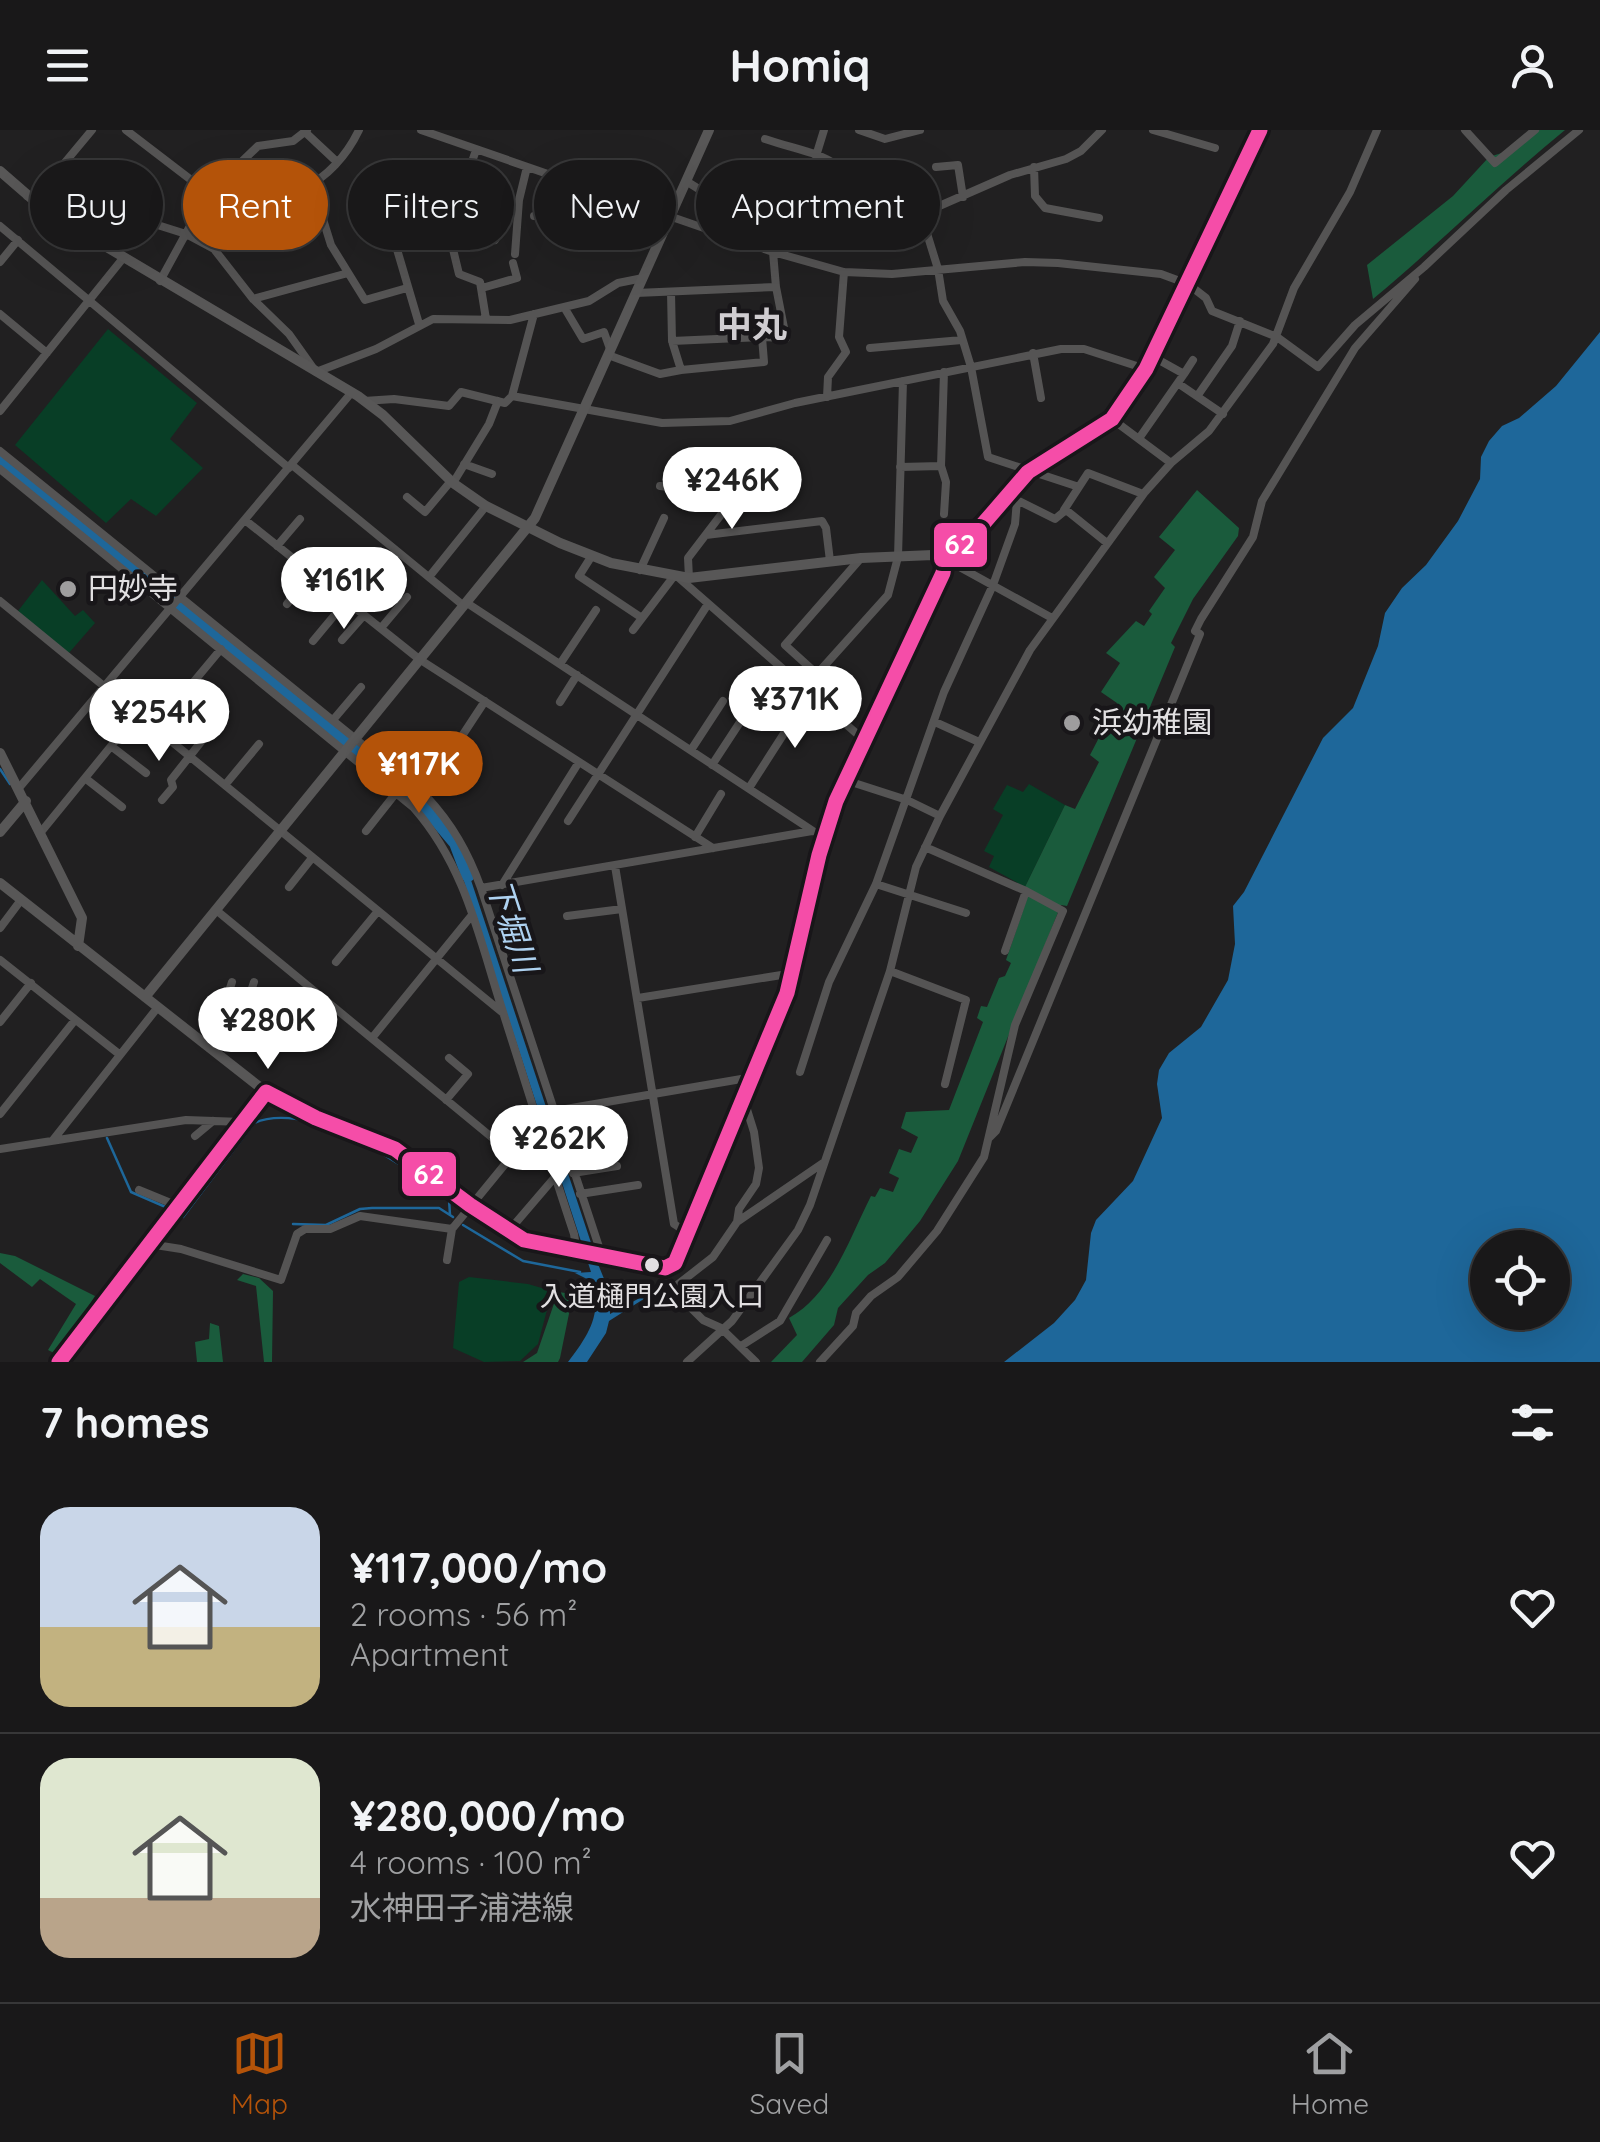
<!DOCTYPE html>
<meta charset="utf-8">
<style>
:root{--surface:#191819;--page:#262526;--text:#f1f3f6;--muted:#9fa0a2;--line:#373738;--accent:#b45309}
body{margin:0;font-family:Quicksand,"Noto Sans JP",sans-serif;background:var(--page);color:var(--text);height:100vh;display:flex;flex-direction:column;font-size:38px;white-space:nowrap}
*{box-sizing:border-box;margin:0}
p{font-size:32px;color:var(--muted)}
.icon{flex:none;width:55px;height:55px;fill:none;stroke:currentColor;stroke-width:2;stroke-linecap:round;stroke-linejoin:round}
.map{position:relative;height:1232px;overflow:hidden}
.panel{display:flex;flex-direction:column;background:var(--surface);flex:1}
.panel>*{flex:none}
.top-card{position:absolute;left:30px;top:30px;width:1000px;height:90px;display:flex;gap:20px}
.tools{position:absolute;left:1470px;top:1100px;display:grid;gap:20px}
.tools a{display:grid;place-items:center;width:100px;height:100px;border-radius:50%;background:var(--surface);box-shadow:0 10px 40px #0002,0 0 0 2px var(--line);font-size:50px}
.price{position:absolute;translate:-50% -85px;padding:0 22px;border-radius:35px;background:#fff;color:#222;font-size:32px;line-height:65px;filter:drop-shadow(0 2px 5px #0008)}
.price::after{content:'';position:absolute;left:50%;top:60px;width:30px;height:22px;margin-left:-15px;background:inherit;clip-path:polygon(0 0,100% 0,50% 100%)}
.price.on{background:var(--accent);color:#fff}
ul{padding:0;list-style:none}
li{display:flex;align-items:center;gap:30px;height:250px;padding:0 40px}
li+li{border-top:2px solid var(--line)}
li span{display:grid;place-items:center;flex:none;width:280px;height:200px;border-radius:30px;color:#555}
li>.icon{margin-inline-start:auto}
span .icon{width:120px;height:120px;fill:#fffc;stroke-width:1}
li b{font-size:42px}
h2{display:flex;justify-content:space-between;align-items:center;height:120px;padding:0 40px;font-size:42px}
.chip{padding:0 35px;border-radius:45px;background:var(--surface);box-shadow:0 10px 40px #0002,0 0 0 2px var(--line);font-size:35px;line-height:90px}
.chip.on{background:var(--accent);color:#fff}
header{display:flex;justify-content:space-between;align-items:center;height:130px;padding:0 40px;background:var(--surface);font-size:45px;font-weight:700}
.menu{display:flex;justify-content:space-around;align-items:center;height:140px;border-top:2px solid var(--line);background:var(--surface);font-size:28px;color:var(--muted)}
.menu a{display:grid;justify-items:center;gap:5px}
.menu .on{color:var(--accent)}
.map>svg:first-child{display:block}
.green{fill:#083e26}
.forest{fill:#1a5b3c}
.water{fill:#1e679a;fill-rule:evenodd}
.lines{fill:none;stroke-linecap:round;stroke-linejoin:round}
.stream{stroke:#1e679a;stroke-width:2.5}
.river{stroke:#1e679a;stroke-width:14}
.street{stroke:#555454;stroke-width:8}
.secondary{stroke:#585757;stroke-width:10}
.bus-1-casing{stroke:#181619;stroke-width:22}
.bus-1{stroke:#f54da8;stroke-width:15}
.poi-dot{fill:#9e9d9e;stroke:#181619;stroke-width:4}
.bus-dot{fill:#e2e0e2;stroke:#181619;stroke-width:4}
.labels{text-anchor:middle;stroke-width:9;stroke-linejoin:round;paint-order:stroke}
.bus-label{font-size:28px;fill:#e2e0e2;stroke:#181619}
.poi-label{font-size:30px;fill:#e2e0e2;stroke:#181619;text-anchor:start}
.water-label{font-size:32px;font-style:italic;fill:#aed2f1;stroke:#181619}
.quarter-label{font-size:35px;font-weight:bold;fill:#d0cdd1;stroke:#181619}
.line-badge{stroke:#181619;stroke-width:4}
.badge-label{font-size:28px;text-anchor:middle;font-weight:bold;fill:#fff}
</style>
<header><svg class="icon" aria-label="menu" viewBox="0 0 24 24"><path d="M4 6h16M4 12h16M4 18h16"/></svg>Homiq<svg class="icon" aria-label="person" viewBox="0 0 24 24"><circle cx="12" cy="8" r="4"/><path d="M4 21q1-7 8-7t8 7"/></svg></header>
<div class="map">
<svg width="1600" height="1232" viewBox="0 0 1600 1232">
<rect width="100%" height="100%" fill="#212021"/>
<!-- green -->
<path class="green" d="M108,199L197,273L170,309L203,338L156,386L131,369L106,393L15,315Z
M42,450L75,486L83,480L95,493L68,524L18,481Z
M1029,654L1065,675L1025,757L989,737L994,726L984,721L1003,685L993,679L1007,655L1023,662Z
M469,1147L528,1154L552,1161L538,1214L520,1231L484,1232L453,1218L459,1152Z"/>
<!-- forest -->
<path class="forest" d="M1538,0H1565C1499,54 1439,114 1373,169L1367,135L1453,66L1489,27L1517,18Z
M1197,360L1239,398L1238,406L1193,469L1171,513L1175,517L1067,776L1061,775L958,1031L920,1091L885,1133L868,1145L838,1178L834,1195L802,1232H771L797,1205L789,1188C832,1164 849,1109 871,1066L875,1067L880,1058L893,1062L899,1048L889,1043L899,1019L911,1023L918,1007L901,998L906,982L949,980L983,892L977,888L981,876L987,877L999,848L1005,846L1011,833L1006,830L1030,760L1025,757L1065,675L1075,679L1099,632L1090,625L1117,573L1101,562L1120,533L1106,523L1136,491L1144,496L1152,484L1149,481L1165,458L1154,447L1175,420L1159,407Z
M0,1123L15,1126L95,1166L58,1225L48,1220L76,1174L40,1149L32,1157L0,1133Z
M243,1144L259,1148L273,1161L272,1232H264L256,1156L237,1150Z
M558,1162L573,1164L560,1228L558,1232H523L537,1223Z
M210,1193L219,1196L223,1232H197L195,1212L209,1209Z"/>
<!-- water -->
<path class="water" d="M1600,202V1232H1004L1054,1193L1075,1170L1086,1150L1091,1103L1096,1090L1133,1051L1162,988L1157,954L1159,940L1169,923L1201,897L1228,850L1235,814L1233,776L1244,762L1323,608L1353,578L1378,516L1385,483L1402,458L1426,435L1458,391L1480,349L1481,327L1489,311L1502,296L1519,288L1556,256ZM1488,1118H1552V1182H1488Z
M464,729L598,1134L609,1161L610,1184L649,1163L657,1155L661,1158L609,1191L606,1203L587,1232H568C587,1207 604,1183 591,1151L575,1143L591,1142L458,733Z"/>
<g class="lines">
<!-- stream -->
<path class="stream" d="M0,639L10,654
M107,1008L131,1062L168,1078
M180,1085L183,1087L192,1075L254,993C310,969 405,1036 449,1069L450,1085
M293,1094L326,1095L360,1079L372,1078H439L453,1087
M463,1095L523,1131L580,1142"/>
<!-- river -->
<path class="river" d="M0,329L425,676L456,713L468,745"/>
<!-- street -->
<path class="street" d="M126,0L216,69L302,59C327,48 347,25 359,0
M421,0L773,122L844,142L892,144L1025,132L1058,133L1161,144L1188,154L1206,168L1212,181L1277,207L1318,237L1355,195L1424,137L1506,60L1579,0
M859,0L885,9L920,0
M1153,0L1215,18
M1465,0L1495,33L1535,0
M305,2L337,32
M765,9C818,27 844,22 866,80
M816,26L824,0
M936,37L958,35L963,67
M1034,37L1035,66L1045,78L1099,88
M416,41L451,111L459,144L480,152L486,189
M686,51L745,88L766,94H776L812,78L829,76L921,84L1010,45L1066,29L1081,21L1102,0
M312,54L331,115L365,170L407,158
M53,62L62,36L92,0
M27,66L53,62L186,104L214,119L253,169L289,204L316,242L376,219L433,189L510,190L589,171L618,153L643,148
M921,84L938,139L943,171L960,201L971,237L988,327L1079,357
M534,86L571,85L580,55
M0,96L289,338
M475,96L495,110
M391,99L419,194
M623,114L652,79
M453,119L475,96L484,67L463,58L476,20
M515,124L519,70L527,37
M0,132L18,110
M160,151L207,65L258,16L293,11L307,0
M482,158L517,148L513,133
M671,162L672,211L681,240L764,232L762,207L786,208L776,157L773,122
M636,163L776,157
M253,169L348,143
M564,177L583,209L604,202L610,219
M0,184L47,223
M672,211L762,207
M870,218L962,210
M1033,223L1041,268
M608,225L660,244L681,240
M944,242L941,336L946,352L944,384
M1184,244L1193,230
M1179,254L1223,284
M1198,265L1232,216L1240,191
M512,266L662,293L730,291L795,273L1061,219H1084L1146,239
M827,267L828,247L846,222L839,207L844,142
M364,271L394,269L449,276L461,262L505,273L512,266L534,184
M0,281L124,127
M1112,289L1171,333L1209,301L1273,214L1294,158L1350,62L1377,0
M1140,307L1184,244L1157,229
M0,321L426,666C452,694 468,722 481,758L602,1126
M464,334L492,344
M292,335L464,476
M900,337L941,336
M0,339L414,678C465,736 479,807 502,879C526,954 549,1029 574,1104L577,1122
M453,353L489,294L498,271
M660,356L734,366
M407,367L425,382L451,351
M1017,370L1055,389L1066,380L1107,413
M1064,380L1088,343L1143,364
M245,390L419,529L713,718
M706,405L822,391L826,398L830,431
M277,416L300,389
M591,427L579,446L642,488
M861,428L785,515L817,544L888,465L898,427L903,251
M945,429L1052,488
M640,440L664,388
M429,447L486,376
M679,448L864,610
M689,448L688,428L749,348
M0,471L503,883
M467,473L813,701
M287,474L311,442
M381,498L407,467
M633,500L674,446
M342,510L364,485
M313,511L367,446
M560,534L596,480
M560,572L577,545
M333,590L361,557
M935,592L979,612
M156,597L221,519
M174,612L193,587
M458,612L485,571
M111,616L146,643
M691,620L723,571
M712,635L748,580
M85,648L122,677
M845,650L907,670L940,686
M225,655L259,614
M19,658L352,262
M749,658L810,563
M162,670L173,657L171,650L208,603
M568,691L708,474
M366,701L396,663
M41,702L138,583
M695,707L721,664
M615,736L674,1094L688,1103
M876,754L966,783
M502,755L579,632
M289,757L312,728
M481,758L812,701
M216,780L512,1024
M567,786L622,779
M0,798L21,770
M1005,821L1026,761
M0,830L119,924
M336,832L378,781
M890,841L966,870L945,954
M228,866L247,873L254,852
M638,868L794,843
M0,892L31,853
M372,908L472,785
M204,914L223,880L232,852
M800,942L829,852L876,754L944,562L993,455L1015,394L1017,370L1014,360
M446,970L468,944L449,928
M744,970L754,1002L759,1038L756,1054L739,1079L737,1092L713,1127L672,1159L703,1190L721,1198L756,1232
M0,984L75,890
M536,987L554,981L753,947
M195,1006L213,991
M989,1008L996,1001L1200,504L1195,501L1201,489L1253,407L1262,371L1355,218L1415,149
M53,1010L158,877
M0,1019L186,990L242,992
M573,1043L617,1036
M139,1060L178,1076
M580,1064L638,1055
M737,1092L823,1033
M508,1102L555,1047
M149,1114L181,1119L281,1150L297,1104L305,1099H330L360,1086L452,1099L538,994
M447,1130L452,1099
M741,1216L780,1191L827,1110
M687,1232L732,1191L798,1100L810,1075L890,841L916,737L940,686L1030,520L1145,362L1171,333
M820,1232L853,1196L856,1183L871,1166L898,1147L937,1101L984,1027L1015,895L1063,781L1026,761L925,717"/>
<!-- secondary -->
<path class="secondary" d="M0,41L46,81L358,266L383,285L453,353L486,376L560,413L611,433L689,448L861,428L933,425L945,429
M0,623L82,788L78,816
M0,702L26,671
M0,753L266,962
M145,867L535,388L709,0
M59,1232L266,962L316,988L395,1019L470,1075L524,1110L665,1138L675,1133L787,863L819,725L836,671L943,443L945,429L983,394L1028,342L1112,289L1146,239L1260,0"/>
<!-- bus-1 casing -->
<g class="bus-1-casing">
<path id="bus-1" d="M59,1232L266,962L316,988L395,1019L470,1075L524,1110L665,1138L675,1133L787,863L819,725L836,671L943,443L945,429L983,394L1028,342L1112,289L1146,239L1260,0"/>
</g>
<!-- bus-1 -->
<use href="#bus-1" class="bus-1"/>
</g>
<!-- markers -->
<g class="poi-dot">
<circle cx="68" cy="459" r="10"/>
<circle cx="1072" cy="593" r="10"/>
</g>
<circle class="bus-dot" cx="652" cy="1135" r="9"/>
<g class="labels">
<!-- bus labels -->
<g class="bus-label">
<text x="652" y="1176">入道樋門公園入口</text>
</g>
<!-- poi labels -->
<g class="poi-label">
<text x="88" y="469">円妙寺</text>
<text x="1092" y="603">浜幼稚園</text>
</g>
<!-- water labels -->
<g class="water-label">
<text transform="translate(512 796) rotate(72)" y="11">下堀川</text>
</g>
<!-- quarter labels -->
<g class="quarter-label">
<text x="752" y="207">中丸</text>
</g>
</g>
<g class="line-badge">
<rect x="932" y="391" width="57" height="48" rx="10" fill="#f54da8"/>
<rect x="400" y="1020" width="58" height="48" rx="10" fill="#f54da8"/>
</g>
<g class="badge-label">
<text x="960" y="424">62</text>
<text x="429" y="1054">62</text>
</g>
</svg>
<div class="tools">
<a><svg class="icon" aria-label="locate" viewBox="0 0 24 24"><circle cx="12" cy="12" r="6"/><path d="M12 2v4M12 18v4M2 12h4M18 12h4"/></svg></a>
</div>
<b class="price" style="left:732px;top:402px">¥246K</b>
<b class="price" style="left:344px;top:502px">¥161K</b>
<b class="price" style="left:795px;top:621px">¥371K</b>
<b class="price" style="left:159px;top:634px">¥254K</b>
<b class="price on" style="left:419px;top:686px">¥117K</b>
<b class="price" style="left:268px;top:942px">¥280K</b>
<b class="price" style="left:559px;top:1060px">¥262K</b>
<div class="top-card">
<a class="chip">Buy</a>
<a class="chip on">Rent</a>
<a class="chip">Filters</a>
<a class="chip">New</a>
<a class="chip">Apartment</a>
</div>
</div>
<section class="panel">
<h2>7 homes<svg class="icon" aria-label="filters" viewBox="0 0 24 24"><path d="M4 7h16M4 17h16"/><circle cx="9" cy="7" r="2"/><circle cx="15" cy="17" r="2"/></svg></h2>
<ul>
<li><span style="background:linear-gradient(#c9d6e8 60%,#c2b280 0)"><svg class="icon" aria-label="home" viewBox="0 0 24 24"><path d="M3 11l9-7 9 7M6 9v11h12V9"/></svg></span><div><b>¥117,000/mo</b><p>2 rooms · 56 m²</p><p>Apartment</p></div><svg class="icon" aria-label="heart" viewBox="0 0 24 24"><path d="M12 20l-8-8c-3-5 5-10 8-4 3-6 11-1 8 4z"/></svg></li>
<li><span style="background:linear-gradient(#dfe7d0 70%,#b9a48a 0)"><svg class="icon" aria-label="home" viewBox="0 0 24 24"><path d="M3 11l9-7 9 7M6 9v11h12V9"/></svg></span><div><b>¥280,000/mo</b><p>4 rooms · 100 m²</p><p>水神田子浦港線</p></div><svg class="icon" aria-label="heart" viewBox="0 0 24 24"><path d="M12 20l-8-8c-3-5 5-10 8-4 3-6 11-1 8 4z"/></svg></li>
</ul>
</section>
<nav class="menu">
<a class="on"><svg class="icon" aria-label="map" viewBox="0 0 24 24"><path d="M3 6l6-2 6 2 6-2v14l-6 2-6-2-6 2zM9 4v14M15 6v14"/></svg>Map</a>
<a><svg class="icon" aria-label="saved" viewBox="0 0 24 24"><path d="M7 4h10v16l-5-4-5 4z"/></svg>Saved</a>
<a><svg class="icon" aria-label="home" viewBox="0 0 24 24"><path d="M3 11l9-7 9 7M6 9v11h12V9"/></svg>Home</a>
</nav>
